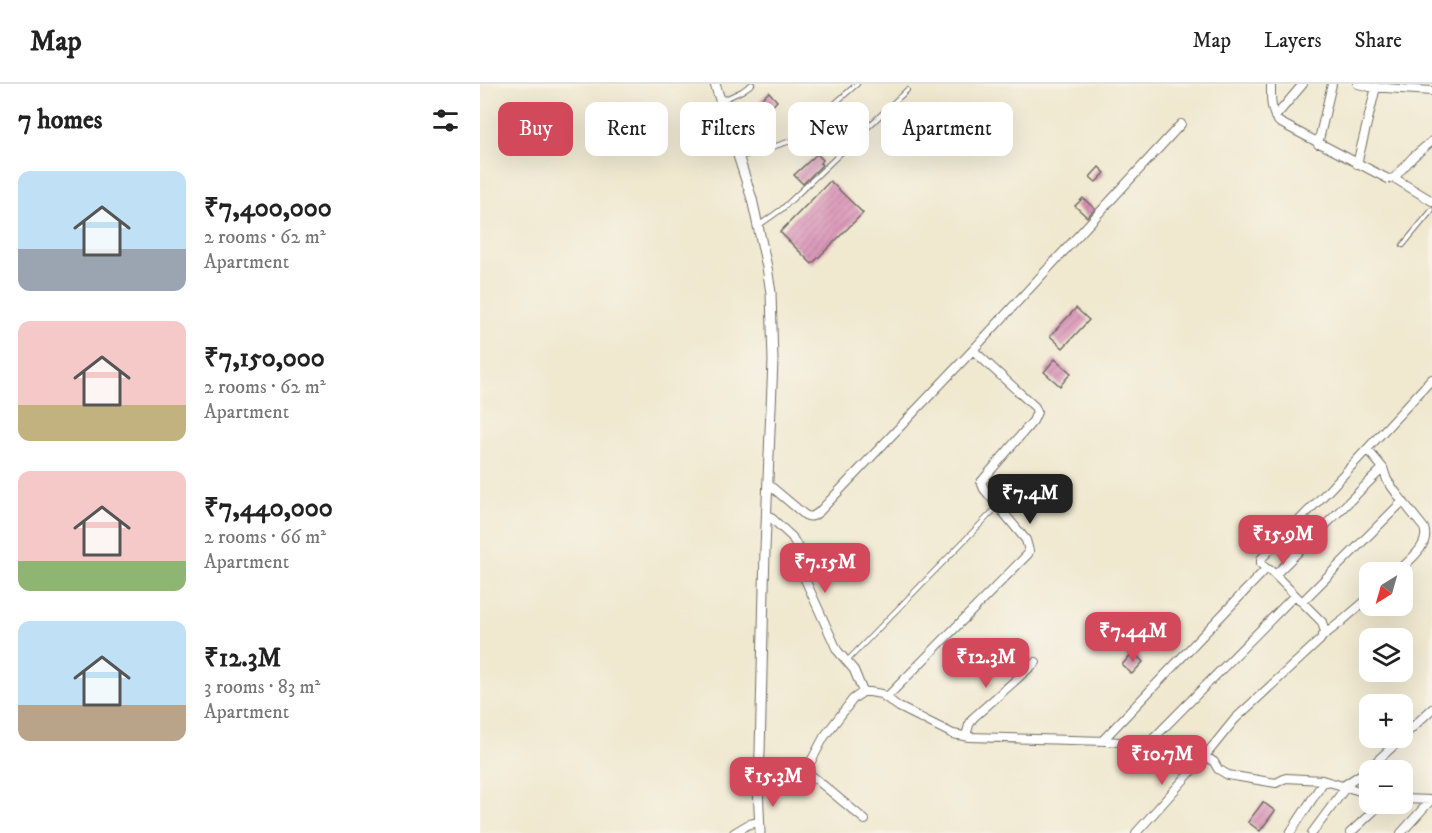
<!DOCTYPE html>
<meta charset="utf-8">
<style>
:root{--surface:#fff;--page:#f2f2f2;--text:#222;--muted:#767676;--line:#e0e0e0;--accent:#d1495b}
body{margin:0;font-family:"IM FELL DW Pica",serif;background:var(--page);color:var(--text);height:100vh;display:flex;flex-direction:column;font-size:22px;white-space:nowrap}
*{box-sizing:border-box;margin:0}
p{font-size:20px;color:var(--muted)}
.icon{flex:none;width:33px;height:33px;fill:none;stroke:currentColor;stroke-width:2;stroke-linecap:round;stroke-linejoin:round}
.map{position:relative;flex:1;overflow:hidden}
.sheet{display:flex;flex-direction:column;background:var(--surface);width:480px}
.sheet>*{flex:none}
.guide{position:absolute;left:18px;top:18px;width:570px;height:54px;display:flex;gap:12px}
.needle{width:39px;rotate:217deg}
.buttons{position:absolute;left:879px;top:478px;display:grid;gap:12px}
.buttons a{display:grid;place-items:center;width:54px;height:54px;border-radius:12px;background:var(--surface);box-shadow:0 6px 24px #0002;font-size:30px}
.price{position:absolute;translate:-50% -51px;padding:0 14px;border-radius:12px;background:var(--accent);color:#fff;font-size:20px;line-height:39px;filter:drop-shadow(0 2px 3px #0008)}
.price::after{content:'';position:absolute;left:50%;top:36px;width:18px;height:14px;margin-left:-9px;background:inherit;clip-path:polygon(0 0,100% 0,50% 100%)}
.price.on{background:#222;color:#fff}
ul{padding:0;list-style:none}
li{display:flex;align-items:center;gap:18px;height:150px;padding:0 18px}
li span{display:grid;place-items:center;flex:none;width:168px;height:120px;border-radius:12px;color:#555}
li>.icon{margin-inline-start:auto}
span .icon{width:72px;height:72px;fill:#fffc;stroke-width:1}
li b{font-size:26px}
h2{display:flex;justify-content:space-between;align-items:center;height:72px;padding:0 18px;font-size:26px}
.pill{padding:0 21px;border-radius:12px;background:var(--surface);box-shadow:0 6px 24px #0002;font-size:21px;line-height:54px}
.pill.on{background:var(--accent);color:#fff}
header{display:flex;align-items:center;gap:36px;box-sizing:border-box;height:84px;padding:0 30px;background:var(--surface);border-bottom:2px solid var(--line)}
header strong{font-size:28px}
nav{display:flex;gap:33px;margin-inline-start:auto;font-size:21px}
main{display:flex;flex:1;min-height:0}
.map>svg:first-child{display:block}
.building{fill:url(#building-hatch)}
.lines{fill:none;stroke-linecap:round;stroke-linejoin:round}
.service-casing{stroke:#706d64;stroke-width:6}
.minor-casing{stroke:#706d64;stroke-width:10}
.tertiary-casing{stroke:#706d64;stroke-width:11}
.service{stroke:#fff;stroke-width:4}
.minor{stroke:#fff;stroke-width:8}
.tertiary{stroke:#fff;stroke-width:9}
</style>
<header>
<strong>Map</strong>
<nav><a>Map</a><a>Layers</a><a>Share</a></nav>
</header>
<main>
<section class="sheet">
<h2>7 homes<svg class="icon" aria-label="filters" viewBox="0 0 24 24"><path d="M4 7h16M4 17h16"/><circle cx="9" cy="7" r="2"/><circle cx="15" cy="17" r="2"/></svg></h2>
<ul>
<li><span style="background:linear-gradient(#bfe0f5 65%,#9aa5b1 0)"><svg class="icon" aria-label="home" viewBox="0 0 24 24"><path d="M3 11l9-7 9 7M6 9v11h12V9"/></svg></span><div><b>₹7,400,000</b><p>2 rooms · 62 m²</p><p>Apartment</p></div></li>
<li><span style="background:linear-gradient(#f6c9c9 70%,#c2b280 0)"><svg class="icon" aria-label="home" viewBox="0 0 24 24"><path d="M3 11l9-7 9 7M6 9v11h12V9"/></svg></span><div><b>₹7,150,000</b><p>2 rooms · 62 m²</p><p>Apartment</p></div></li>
<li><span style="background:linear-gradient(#f6c9c9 75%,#8fb573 0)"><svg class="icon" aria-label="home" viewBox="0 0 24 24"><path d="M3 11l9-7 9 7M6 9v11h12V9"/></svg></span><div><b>₹7,440,000</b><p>2 rooms · 66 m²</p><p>Apartment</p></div></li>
<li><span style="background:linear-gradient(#bfe0f5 70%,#b9a48a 0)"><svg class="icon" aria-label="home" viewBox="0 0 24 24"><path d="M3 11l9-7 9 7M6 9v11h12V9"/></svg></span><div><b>₹12.3M</b><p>3 rooms · 83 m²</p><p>Apartment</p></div></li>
</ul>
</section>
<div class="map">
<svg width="952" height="749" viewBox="0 0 952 749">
<defs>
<pattern id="building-hatch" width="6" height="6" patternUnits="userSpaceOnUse" patternTransform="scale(1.5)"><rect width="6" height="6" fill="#d88cb4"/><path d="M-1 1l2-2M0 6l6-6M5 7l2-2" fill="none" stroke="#af7393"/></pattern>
</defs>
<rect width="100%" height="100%" fill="#f7f3e8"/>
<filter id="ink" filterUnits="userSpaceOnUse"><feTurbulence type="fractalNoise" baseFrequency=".0167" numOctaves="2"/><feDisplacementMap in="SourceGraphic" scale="12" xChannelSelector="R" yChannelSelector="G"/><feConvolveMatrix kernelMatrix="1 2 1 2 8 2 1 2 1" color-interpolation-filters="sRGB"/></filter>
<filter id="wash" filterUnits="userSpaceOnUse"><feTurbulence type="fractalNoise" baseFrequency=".008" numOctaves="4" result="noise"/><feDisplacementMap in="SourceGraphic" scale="24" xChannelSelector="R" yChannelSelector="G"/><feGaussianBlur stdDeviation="1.35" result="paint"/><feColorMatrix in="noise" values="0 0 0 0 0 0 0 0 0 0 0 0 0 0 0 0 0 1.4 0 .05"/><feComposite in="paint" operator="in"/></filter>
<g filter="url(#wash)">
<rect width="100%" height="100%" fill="#f0e8cf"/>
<g id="blocks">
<!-- building -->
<path class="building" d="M289,8L297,17L288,27L279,17Z
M337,70L343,76L340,79L342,81L323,100L314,91Z
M619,83L625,89L616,98L610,93Z
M350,97L383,129L332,180L300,148Z
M603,114L615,125L607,133L595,122Z
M596,224L609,236L583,264L570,252Z
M575,275L591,289L580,302L564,288Z
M653,568L663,578L652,590L642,581Z
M783,718L795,727L780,747L768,738Z"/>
</g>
</g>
<g filter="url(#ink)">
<use href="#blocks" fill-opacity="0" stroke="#706d64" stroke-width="1.5"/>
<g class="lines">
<!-- service casing -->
<g class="service-casing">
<path id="service" d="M241,17L262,7L272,0
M261,73L311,57L319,51L377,0
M278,142L302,125L427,6
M923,161L952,126
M367,577L518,422"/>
</g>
<!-- minor casing -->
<g class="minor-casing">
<path id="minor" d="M791,0C791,13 790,28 799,38L908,95L914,94L933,73L952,57
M878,0L890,3L952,7
M795,33L823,0
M838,60L852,0
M877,80L896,3
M914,94L952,117
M887,365L903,384L907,396L917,410L944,444C951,462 927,478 916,489
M288,400L325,431C331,434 334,432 339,428L493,266L701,40
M286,429L312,453L322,471L323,491L357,566L374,586L383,608
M787,485L781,480V475L850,405L952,295
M795,491L903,384
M822,518L923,417
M843,552L862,537L890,513
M406,614L548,470L549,467L546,456L504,405L501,398L553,337L557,328L555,323L493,266
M486,652L489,641L493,634L556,578
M922,653L952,625
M622,657L784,487L787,485L790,486L842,538L845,548L840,556L755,635L725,672L656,749
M668,660L815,511
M325,686L385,736
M278,700L321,690L328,683L344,653L373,615L383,608H390L401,610L419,623L473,650L489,653L627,657L698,663L710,665L725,672L734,678L738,685L748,691L796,699L806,694L842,696L890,710
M863,702L886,687L922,654
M922,715L952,716
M254,749L269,740L280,738
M810,749L844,697
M832,749L866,703
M870,749L901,720
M921,749L951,716"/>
</g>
<!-- tertiary casing -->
<g class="tertiary-casing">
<path id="tertiary" d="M235,0L272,115L287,183L291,209L293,277L285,465L280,669L278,700L280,749"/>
</g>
<!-- service -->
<use href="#service" class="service"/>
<!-- minor -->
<use href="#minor" class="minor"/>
<!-- tertiary -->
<use href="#tertiary" class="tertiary"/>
</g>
</g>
</svg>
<div class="buttons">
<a><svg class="needle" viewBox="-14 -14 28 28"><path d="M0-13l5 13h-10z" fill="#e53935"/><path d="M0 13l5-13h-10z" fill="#767676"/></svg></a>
<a><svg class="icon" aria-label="layers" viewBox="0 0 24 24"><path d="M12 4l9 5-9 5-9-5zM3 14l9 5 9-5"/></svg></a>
<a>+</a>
<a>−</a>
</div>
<b class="price on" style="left:550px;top:441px">₹7.4M</b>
<b class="price" style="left:803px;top:482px">₹15.9M</b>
<b class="price" style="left:345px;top:510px">₹7.15M</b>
<b class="price" style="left:653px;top:579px">₹7.44M</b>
<b class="price" style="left:506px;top:605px">₹12.3M</b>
<b class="price" style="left:682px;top:702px">₹10.7M</b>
<b class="price" style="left:293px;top:724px">₹15.3M</b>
<div class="guide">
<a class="pill on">Buy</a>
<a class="pill">Rent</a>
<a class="pill">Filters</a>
<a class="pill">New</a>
<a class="pill">Apartment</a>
</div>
</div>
</main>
